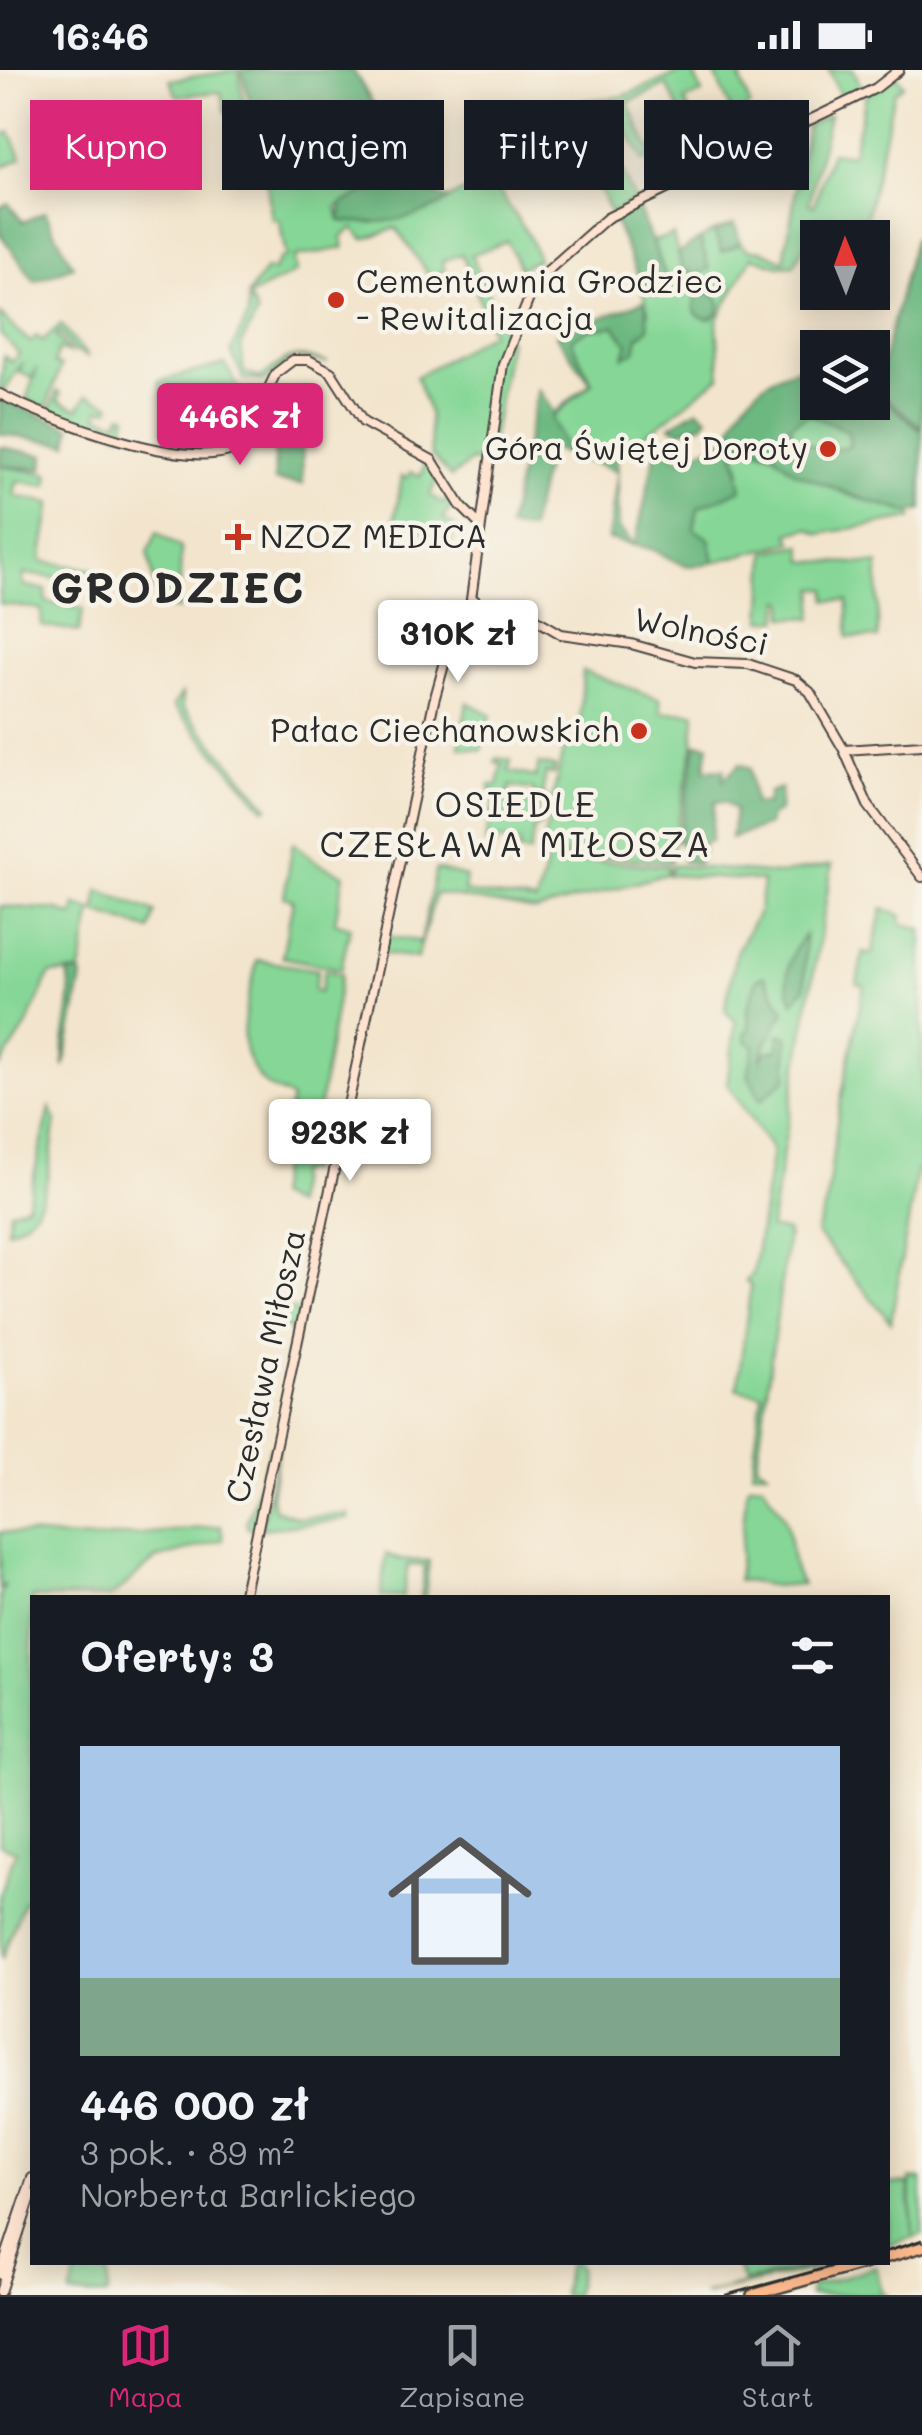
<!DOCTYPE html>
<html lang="pl">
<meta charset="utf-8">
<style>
:root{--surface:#171b24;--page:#242831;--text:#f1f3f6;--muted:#9ea1a6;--line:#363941;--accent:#db2777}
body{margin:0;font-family:Mali,sans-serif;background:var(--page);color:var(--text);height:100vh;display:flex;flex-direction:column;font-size:38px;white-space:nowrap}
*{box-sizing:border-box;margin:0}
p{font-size:32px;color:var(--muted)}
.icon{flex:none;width:55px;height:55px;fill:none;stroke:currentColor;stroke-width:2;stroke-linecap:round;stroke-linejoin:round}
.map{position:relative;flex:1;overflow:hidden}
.details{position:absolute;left:30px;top:1525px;width:860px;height:670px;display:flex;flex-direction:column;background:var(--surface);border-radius:0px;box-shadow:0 5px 25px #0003}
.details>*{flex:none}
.hud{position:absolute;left:30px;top:30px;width:862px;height:90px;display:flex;gap:20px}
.needle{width:65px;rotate:359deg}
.buttons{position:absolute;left:800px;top:150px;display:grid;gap:20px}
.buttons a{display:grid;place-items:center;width:90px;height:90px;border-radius:0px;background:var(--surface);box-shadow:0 5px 25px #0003;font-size:50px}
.price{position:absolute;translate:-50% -85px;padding:0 22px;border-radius:10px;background:#fff;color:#222;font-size:32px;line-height:65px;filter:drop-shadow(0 2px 5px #0008)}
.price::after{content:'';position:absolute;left:50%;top:60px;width:30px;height:22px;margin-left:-15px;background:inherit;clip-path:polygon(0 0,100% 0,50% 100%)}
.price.selected{background:var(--accent);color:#fff}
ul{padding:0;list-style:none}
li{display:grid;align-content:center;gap:20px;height:530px;padding:0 50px}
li+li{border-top:2px solid var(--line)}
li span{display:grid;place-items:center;height:310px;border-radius:0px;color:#555}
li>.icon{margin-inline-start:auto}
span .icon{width:180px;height:180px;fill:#fffc;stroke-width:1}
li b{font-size:42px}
h2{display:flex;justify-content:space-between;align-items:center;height:120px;padding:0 50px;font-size:42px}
.tag{padding:0 35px;border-radius:0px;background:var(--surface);box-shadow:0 5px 25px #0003;font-size:35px;line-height:90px}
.tag.selected{background:var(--accent);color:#fff}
.status{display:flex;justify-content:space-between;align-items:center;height:70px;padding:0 50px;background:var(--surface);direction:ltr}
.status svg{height:28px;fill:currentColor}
.dock{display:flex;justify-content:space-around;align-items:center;height:140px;border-top:2px solid var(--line);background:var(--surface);font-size:28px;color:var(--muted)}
.dock a{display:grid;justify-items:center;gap:5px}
.dock .selected{color:var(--accent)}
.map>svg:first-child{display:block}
.green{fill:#86d797;stroke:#588161;stroke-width:2.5}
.forest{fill:#6cb880;stroke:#4c7256;stroke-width:2.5;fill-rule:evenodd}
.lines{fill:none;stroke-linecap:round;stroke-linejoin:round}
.secondary-casing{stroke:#494743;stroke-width:12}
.primary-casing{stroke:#494743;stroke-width:14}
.secondary{stroke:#fee3d1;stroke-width:8}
.primary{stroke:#fcba8d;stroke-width:9}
.tram{stroke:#2b2b2b;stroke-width:2.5}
.poi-dot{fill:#c8321e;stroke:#f7f3e8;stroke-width:4}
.labels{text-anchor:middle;stroke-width:9;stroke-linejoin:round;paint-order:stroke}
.poi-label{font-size:32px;fill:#2b2b2b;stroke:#f7f3e8;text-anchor:start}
.street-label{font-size:32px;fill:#2b2b2b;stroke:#f7f3e8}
.neighbourhood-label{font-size:35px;letter-spacing:2.5px;fill:#2b2b2b;stroke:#f7f3e8}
.district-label{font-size:42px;font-weight:bold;letter-spacing:2.5px;fill:#2b2b2b;stroke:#f7f3e8}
</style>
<div class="status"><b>16:46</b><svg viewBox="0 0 49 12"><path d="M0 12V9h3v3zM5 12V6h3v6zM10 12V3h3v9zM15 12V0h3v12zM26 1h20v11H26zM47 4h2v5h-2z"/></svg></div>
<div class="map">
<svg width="922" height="2225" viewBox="0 0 922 2225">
<rect width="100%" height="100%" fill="#f7f3e8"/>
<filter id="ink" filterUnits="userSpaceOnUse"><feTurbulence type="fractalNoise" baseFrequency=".01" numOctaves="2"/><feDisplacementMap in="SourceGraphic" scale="20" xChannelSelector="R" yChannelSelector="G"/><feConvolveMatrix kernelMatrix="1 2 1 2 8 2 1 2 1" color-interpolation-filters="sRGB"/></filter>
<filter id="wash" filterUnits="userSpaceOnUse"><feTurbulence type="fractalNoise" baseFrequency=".0048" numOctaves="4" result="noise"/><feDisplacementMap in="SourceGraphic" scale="40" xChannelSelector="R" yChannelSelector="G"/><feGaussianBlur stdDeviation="2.25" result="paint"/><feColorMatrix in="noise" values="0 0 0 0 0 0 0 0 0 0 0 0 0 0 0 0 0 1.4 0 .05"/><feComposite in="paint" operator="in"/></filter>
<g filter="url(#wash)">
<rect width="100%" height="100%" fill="#f3e5cd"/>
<!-- green -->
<path class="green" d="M238,0L245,39L226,42L221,22L177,26L170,10Z
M687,0H697L693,3L702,23L685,31L694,54L687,57L667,15L628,32L652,86L643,91L628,63L608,71L635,130L610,143L600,120L547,52L508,93L551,45L582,31L621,27Z
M713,0H755L740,8L750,35L734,47Z
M829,0H854L862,20L842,30Z
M897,6L903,15L894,23L865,154L818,148L794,195L779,196L752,187L717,251L720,307C675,337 620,406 564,377L552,347L591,313L570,270L586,261L614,255L628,274L624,286L635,280L638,267L645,261L648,241L643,223L668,212L653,171L673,165L682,199H709L700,169L714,161L722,181L740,173L748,180L763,181L784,191L807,55L829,45L809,134L814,136L831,82L852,85L866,25Z
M305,39L358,40L368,69L362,76L384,114L337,137L340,151C405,159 435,135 491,107C507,141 529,154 538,190L520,198L507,171L471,185L509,271L488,394L471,391L451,407L431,385L429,342L416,307L492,262L462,184L442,191L445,201L430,207L396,158L364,169L353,158L342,166L344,178L294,187L296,202L249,226L257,244L241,275L244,302L260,308C294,283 291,282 328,293L294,287L265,311L243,309L231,281L248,246V225L266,199L273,201L280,188L286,187L279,149L272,150L262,77L307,69Z
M10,62L22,88L0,98V67Z
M0,244L30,272L37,266L42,271L61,254L88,287L74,281L60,262L56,264L70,283L59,279L54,293L61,296L46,338L26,330L37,298L32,308L19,302L23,292L4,322L0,319L4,286L12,292L19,284L0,264Z
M225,294L249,337L242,366L241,331L221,333L208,342L183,320L165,327L158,311Z
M57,321L61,323L58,331L78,339L87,325L111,335L109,340L99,339L98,346L117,352L122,344L127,346L122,364L50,340Z
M809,344L848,361L850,377L827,381L795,369L790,355Z
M731,361L745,377L773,383L795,402L854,427L910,443L912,448L820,464L808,458L789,463L792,472L714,492L709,469L694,459L698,437L720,426L741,401L733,373L721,372Z
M426,391L438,407L430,425L444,434L451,426L455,433L443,448L455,456L451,473L431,461L393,459L402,406L408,408L410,402L421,406Z
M0,396L49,404L47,416L17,411L14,426L51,433L41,491L95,500L93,512L24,504L23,515L46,520V532L83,539L79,562L42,556L41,539L0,534Z
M157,462L181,478L179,539L158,536L148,482Z
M802,475L804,491L878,494V568L848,567V531L827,530V519H815L813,548L785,547V531L781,530L779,550H762L766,482Z
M583,601L660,629L661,642L695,643L693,677L670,792L541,783L564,675L579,674Z
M182,624L183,638L268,737L264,738L173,636Z
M467,632L491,645L482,680L459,677Z
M497,688L511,690L509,701L536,707L539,694L555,697L554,704L546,703L542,724L548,729L534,725V720L510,716L509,729L530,734L532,727L548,730L540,731L535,753L541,755L534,759L530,783L519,781L520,773L498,769L496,776L485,773L490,750L484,748L485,743L492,744L496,722L490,720V715H498L502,694L495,692Z
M293,773L318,793L344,805L335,852L350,857L341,899L282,887L293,830L284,827Z
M548,788L668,796L667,804L536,841L436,823L417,888L382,883L386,866L419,871L420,876L436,799L466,807L464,822L536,832Z
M672,795L779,804L832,795L770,1158L788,1162L757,1394L767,1401H752L762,1324L737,1319L751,1216L746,1211L753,1204L772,1080L727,1014L736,952L725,941L736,882L759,841L763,811L669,805Z
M99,820L155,842L150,860L95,842Z
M76,835L92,840L80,902L50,904L26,957L0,996V836L58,840L73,846Z
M883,838L902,846L901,853L922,859V1100H917L891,1252L816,1163L827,1130L838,1045L864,916L857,914L863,882L872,884Z
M257,890L318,900L314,920L320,922L325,900L341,904L309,1100L297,1103L294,1135L276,1126L291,1029C283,1021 271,1021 264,1013C228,975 249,933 257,890Z
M50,1038L56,1051C48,1091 52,1149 7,1160L10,1141L27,1135Z
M276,1238L300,1241L296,1256L291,1257L297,1260L295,1270V1260L273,1256Z
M279,1375L271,1426L274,1439L300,1448L348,1444L349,1449L261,1459Z
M271,1376L254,1458L249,1459L246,1454Z
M764,1414C768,1427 780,1436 785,1449C793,1469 789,1498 802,1514L775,1516L738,1510L746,1425L749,1415Z
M221,1456L223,1470L156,1489L111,1527L32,1528V1833L24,1831L1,1890L0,1824L16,1781L0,1775V1526L5,1514L0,1519V1462L91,1469Z
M386,1484L401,1490L429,1491L425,1527H421L425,1496L408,1495L403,1527H381Z
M910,2109L922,2110V2164L888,2175V2115L908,2113L913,2165Z
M56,2193H108V2225H70L78,2200Z
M575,2193L579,2199L574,2225H562L568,2194Z
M736,2193L828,2192V2194L844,2193L702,2225L825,2194L743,2212Z
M876,2196L882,2224L887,2225H809L811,2217Z"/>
<!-- forest -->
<path class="forest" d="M241,0H353L375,37L371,40L421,123L429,121L449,130C417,151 376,155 340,151L342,133L384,114L362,76L368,69L358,40L306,39L307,69L261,74Z
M8,133L23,152L45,142L73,196L35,211L0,164V137Z
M637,135L668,212L645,222L613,148Z
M735,153L740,173L722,182L714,161Z
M700,169L709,199L695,205L682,199L678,183Z
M914,169L922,170V358L876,320Z
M694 236a13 13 0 1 1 26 0a13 13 0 1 1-26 0Z
M645,231L648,258L638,267L635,281L624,287L628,274L614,256L587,261L571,270L592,313L552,347L564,377L580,385L617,382L619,459L635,475L658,371L665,367L671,371L675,386L684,391L703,379L733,372L742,419L698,438L694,459L709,469L714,492C679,504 673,485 647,478C635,475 621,473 608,469L618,401L549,378L530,460L508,458L538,319L554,343L591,313L556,265Z
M817,297L818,332H872L873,320L922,361V440L910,443L854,426L795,402L773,383L737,371L731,361C741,324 779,295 817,297ZM809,344L848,361L850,376L827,381L795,369L790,355Z
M0,330L71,357L68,374L0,364Z
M698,339L708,347L703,354L679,361L670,356Z
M302,364L303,414L275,411L274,374L286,372V365Z
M0,377L44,385L43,399L0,396Z
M696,674L709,675L705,700L724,699L723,710L740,694L750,698L754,733L767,734L769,722L781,718L779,741L770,746L768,755L731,768L735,740L725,732H715L711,771L704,773L699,793L683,791L685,777L678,772Z
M805,865V918L793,932C782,911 788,883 805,865Z
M80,902L82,908L64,997C60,965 76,935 68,904Z
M764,906L785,942C779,949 761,982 761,990L766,982L778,980L779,964L787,966V1008L761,1030L748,1005L754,976L746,971L745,962L749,960L748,938L757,909Z"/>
</g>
<g filter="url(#ink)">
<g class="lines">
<!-- secondary casing -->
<g class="secondary-casing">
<path id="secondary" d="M0,324C45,348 198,407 241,375L276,303L293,290H309L331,302L363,352L432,390L461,436L478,453
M473,529L482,536L520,540L561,564L631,574L695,592L748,594L796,610L810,622L844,680L868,735L922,807
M469,544L503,294L536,211L607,148L876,18L899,0
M844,680L922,675
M243,1528L434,631L457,548L487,537
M0,2204L32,2108
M0,2222L32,2124"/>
</g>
<!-- primary casing -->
<g class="primary-casing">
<path id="primary" d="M888,2187L922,2177
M752,2225L870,2192"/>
</g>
<!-- secondary -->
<use href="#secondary" class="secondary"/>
<!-- primary -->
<use href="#primary" class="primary"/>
<!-- tram -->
<path class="tram" d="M888,2181L922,2170
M726,2225L847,2192"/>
</g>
</g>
<!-- markers -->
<g class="poi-dot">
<circle cx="336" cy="230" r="10"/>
<circle cx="828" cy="379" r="10"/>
<path d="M233 452h10v10h10v10h-10v10h-10v-10h-10v-10h10z"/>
<circle cx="639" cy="661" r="10"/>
</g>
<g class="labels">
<!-- poi labels -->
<g class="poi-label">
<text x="356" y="223">Cementownia Grodziec<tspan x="356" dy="37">- Rewitalizacja</tspan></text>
<text x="808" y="390" text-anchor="end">Góra Świętej Doroty</text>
<text x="260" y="478">NZOZ MEDICA</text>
<text x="619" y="672" text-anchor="end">Pałac Ciechanowskich</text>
</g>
<!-- street labels -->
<g class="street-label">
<text transform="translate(701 562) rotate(11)" y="11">Wolności</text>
<text transform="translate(266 1296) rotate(-78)" y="11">Czesława Miłosza</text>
</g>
<!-- neighbourhood labels -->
<g class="neighbourhood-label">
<text x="516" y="747">OSIEDLE<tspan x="516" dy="40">CZESŁAWA MIŁOSZA</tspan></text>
</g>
<!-- district labels -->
<g class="district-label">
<text x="178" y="533">GRODZIEC</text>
</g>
</g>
</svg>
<div class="buttons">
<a><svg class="needle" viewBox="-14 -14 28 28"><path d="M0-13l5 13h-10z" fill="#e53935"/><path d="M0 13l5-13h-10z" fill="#9ea1a6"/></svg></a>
<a><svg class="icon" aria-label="layers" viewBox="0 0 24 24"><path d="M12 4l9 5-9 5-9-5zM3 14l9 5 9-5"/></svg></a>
</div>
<b class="price selected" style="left:240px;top:398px">446K zł</b>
<b class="price" style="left:458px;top:615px">310K zł</b>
<b class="price" style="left:350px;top:1114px">923K zł</b>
<div class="hud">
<a class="tag selected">Kupno</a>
<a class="tag">Wynajem</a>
<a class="tag">Filtry</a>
<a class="tag">Nowe</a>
</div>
<section class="details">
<h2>Oferty: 3<svg class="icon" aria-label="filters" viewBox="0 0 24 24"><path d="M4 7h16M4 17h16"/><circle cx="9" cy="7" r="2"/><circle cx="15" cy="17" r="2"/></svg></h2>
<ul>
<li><span style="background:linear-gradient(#a9c7e8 75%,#7fa58c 0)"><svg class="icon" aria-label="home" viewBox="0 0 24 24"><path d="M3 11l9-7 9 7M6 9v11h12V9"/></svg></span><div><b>446 000 zł</b><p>3 pok. · 89 m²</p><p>Norberta Barlickiego</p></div></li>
</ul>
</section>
</div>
<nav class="dock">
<a class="selected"><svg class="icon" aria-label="map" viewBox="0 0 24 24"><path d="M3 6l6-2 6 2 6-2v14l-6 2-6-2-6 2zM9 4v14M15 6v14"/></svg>Mapa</a>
<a><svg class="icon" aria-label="saved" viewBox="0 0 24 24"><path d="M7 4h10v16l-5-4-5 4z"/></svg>Zapisane</a>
<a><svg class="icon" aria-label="home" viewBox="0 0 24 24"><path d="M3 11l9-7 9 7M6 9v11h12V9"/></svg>Start</a>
</nav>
